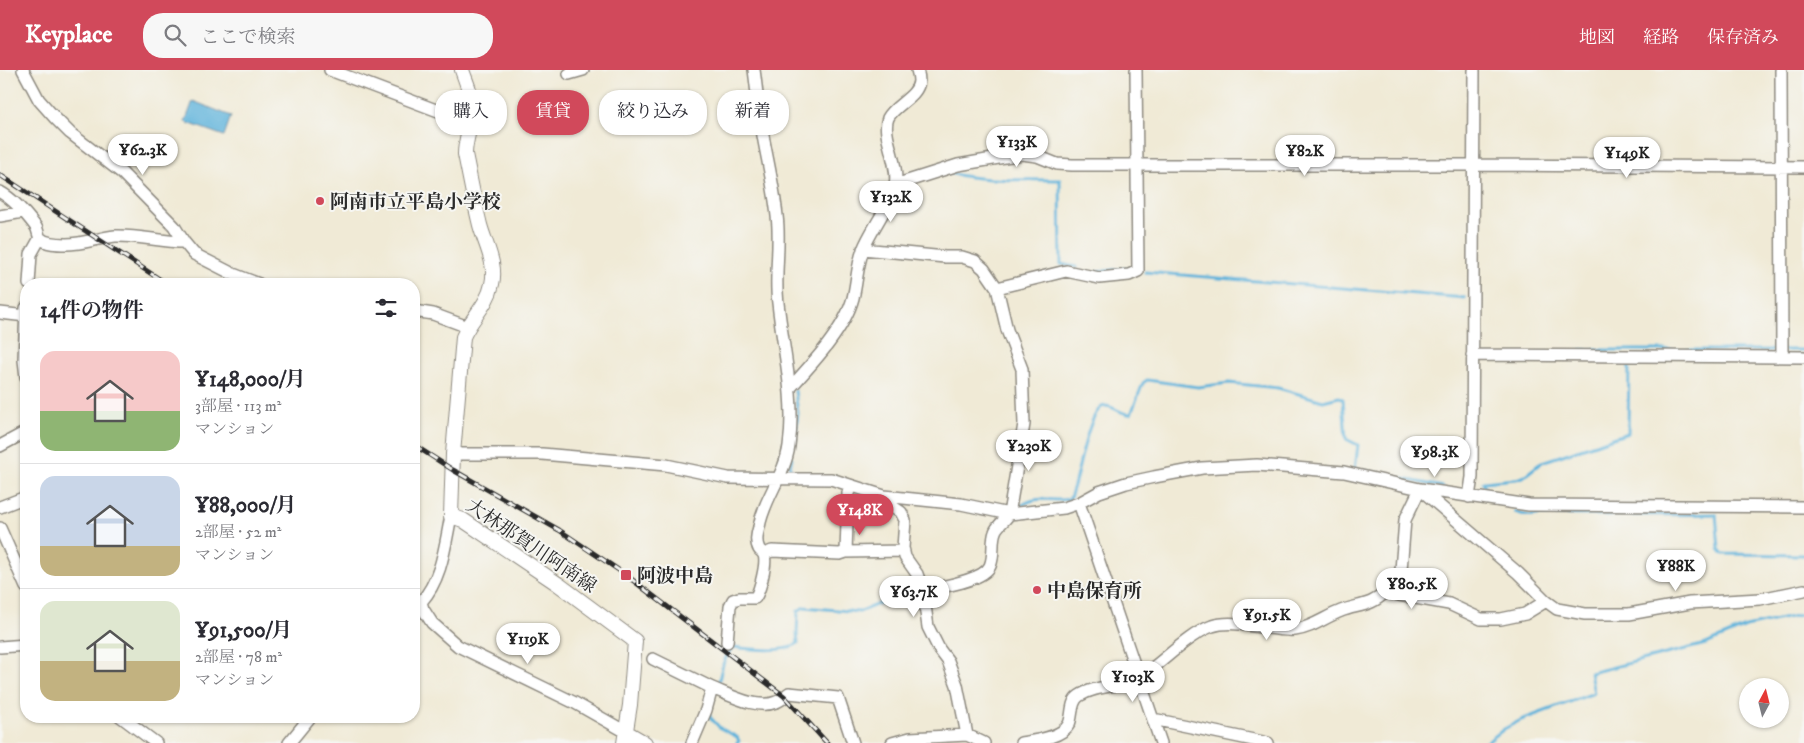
<!DOCTYPE html>
<html lang="ja">
<meta charset="utf-8">
<style>
:root{--surface:#fff;--page:#f7f7f7;--text:#2b2b33;--muted:#7c7c81;--line:#e1e1e2;--accent:#d1495b}
body{margin:0;font-family:"IM FELL DW Pica","Noto Serif JP",serif;background:var(--page);color:var(--text);height:100vh;display:flex;flex-direction:column;font-size:19px;white-space:nowrap}
*{box-sizing:border-box;margin:0}
p{font-size:16px;color:var(--muted)}
.icon{flex:none;width:28px;height:28px;fill:none;stroke:currentColor;stroke-width:2;stroke-linecap:round;stroke-linejoin:round}
.map{position:relative;flex:1;overflow:hidden}
.sheet{position:absolute;left:20px;top:208px;width:400px;height:445px;display:flex;flex-direction:column;background:var(--surface);border-radius:20px;box-shadow:0 1px 4px #0004}
.sheet>*{flex:none}
.hud{position:absolute;left:435px;top:20px;width:475px;height:45px;display:flex;gap:10px}
.needle{width:32px;rotate:7deg}
.tools{position:absolute;left:1739px;top:608px;display:grid;gap:10px}
.tools a{display:grid;place-items:center;width:50px;height:50px;border-radius:50%;background:var(--surface);box-shadow:0 1px 4px #0004;font-size:25px}
.price{position:absolute;translate:-50% -42px;padding:0 11px;border-radius:18px;background:#fff;color:#222;font-size:16px;line-height:32px;filter:drop-shadow(0 1px 2px #0008)}
.price::after{content:'';position:absolute;left:50%;top:30px;width:15px;height:11px;margin-left:-8px;background:inherit;clip-path:polygon(0 0,100% 0,50% 100%)}
.price.selected{background:var(--accent);color:#fff}
ul{padding:0;list-style:none}
li{display:flex;align-items:center;gap:15px;height:125px;padding:0 20px}
li+li{border-top:1px solid var(--line)}
li span{display:grid;place-items:center;flex:none;width:140px;height:100px;border-radius:15px;color:#555}
li>.icon{margin-inline-start:auto}
span .icon{width:60px;height:60px;fill:#fffc;stroke-width:1}
li b{font-size:21px}
h2{display:flex;justify-content:space-between;align-items:center;height:60px;padding:0 20px;font-size:21px}
.pill{padding:0 18px;border-radius:20px;background:var(--surface);box-shadow:0 1px 4px #0004;font-size:18px;line-height:45px}
.pill.selected{background:var(--accent);color:#fff}
header{display:flex;align-items:center;gap:30px;box-sizing:border-box;height:70px;padding:0 25px;background:var(--accent);color:#fff}
header strong{font-size:24px}
nav{display:flex;gap:28px;margin-inline-start:auto;font-size:18px}
.search{width:350px;height:45px;background:var(--page);display:flex;align-items:center;gap:12px;box-sizing:border-box;padding:0 18px;border-radius:20px;color:var(--muted);font-size:19px}
.map>svg:first-child{display:block}
.water{fill:#5fb3db;stroke:#456f83}
.lines{fill:none;stroke-linecap:round;stroke-linejoin:round}
.stream{stroke:#5fb3db;stroke-width:3}
.minor-casing{stroke:#8e8a80;stroke-width:14}
.major-casing{stroke:#8e8a80;stroke-width:16}
.minor{stroke:#fff;stroke-width:11}
.major{stroke:#fff;stroke-width:14}
.rail-casing{stroke:#2b2b2b;stroke-width:5}
.rail{stroke:#f6f6f2;stroke-width:3;stroke-dasharray:9;stroke-linecap:butt}
.poi-dot{fill:#d1495b;stroke:#f6f6f2;stroke-width:2}
.labels{text-anchor:middle;stroke-width:4;stroke-linejoin:round;paint-order:stroke}
.poi-label{font-size:19px;font-weight:bold;fill:#2b2b2b;stroke:#f6f6f2;text-anchor:start}
.street-label{font-size:19px;fill:#2b2b2b;stroke:#f6f6f2}
</style>
<header>
<strong>Keyplace</strong>
<div class="search"><svg class="icon" aria-label="search" viewBox="0 0 24 24"><circle cx="10" cy="10" r="6"/><path d="M15 15l6 6"/></svg>ここで検索</div>
<nav><a>地図</a><a>経路</a><a>保存済み</a></nav>
</header>
<div class="map">
<svg width="1804" height="673" viewBox="0 0 1804 673">
<rect width="100%" height="100%" fill="#f6f6f2"/>
<filter id="ink" filterUnits="userSpaceOnUse"><feTurbulence type="fractalNoise" baseFrequency=".02" numOctaves="2"/><feDisplacementMap in="SourceGraphic" scale="10" xChannelSelector="R" yChannelSelector="G"/><feConvolveMatrix kernelMatrix="1 2 1 2 8 2 1 2 1" color-interpolation-filters="sRGB"/></filter>
<filter id="wash" filterUnits="userSpaceOnUse"><feTurbulence type="fractalNoise" baseFrequency=".0096" numOctaves="4" result="noise"/><feDisplacementMap in="SourceGraphic" scale="20" xChannelSelector="R" yChannelSelector="G"/><feGaussianBlur stdDeviation="1.12" result="paint"/><feColorMatrix in="noise" values="0 0 0 0 0 0 0 0 0 0 0 0 0 0 0 0 0 1.4 0 .05"/><feComposite in="paint" operator="in"/></filter>
<g filter="url(#wash)">
<rect width="100%" height="100%" fill="#f0ead6"/>
<!-- water -->
<path class="water" d="M193,31L231,46L224,66L185,52Z"/>
<g class="lines">
<!-- stream -->
<path class="stream" d="M949,103C985,112 1023,109 1060,110L1061,194L1076,197
M1097,202L1129,198
M1145,202L1465,228
M1581,280H1804
M795,372L798,343L795,321
M789,402L792,388
M1494,426L1485,419L1483,412L1516,409L1523,407L1542,392L1628,363L1629,292
M1019,437C1040,423 1046,433 1069,429C1078,415 1087,337 1105,336C1114,336 1122,345 1131,344L1143,313L1147,310L1198,317L1229,313L1278,318L1323,331L1339,327L1343,329L1346,369L1358,375L1355,399L1443,417
M1515,442C1534,449 1535,443 1553,444C1607,446 1662,445 1716,444L1719,479L1723,484L1804,485
M762,466L763,473L768,480
M733,577C748,579 786,584 798,573L797,564L798,541L804,537L859,542L883,532L891,524L916,518
M717,618C722,601 721,591 733,577L732,568
M710,644L709,646L720,658L737,667L739,671L737,673
M1486,673L1504,659L1521,650L1594,623L1590,603L1706,574L1746,557L1804,544"/>
</g>
</g>
<g filter="url(#ink)">
<g class="lines">
<!-- minor casing -->
<g class="minor-casing">
<path id="minor" d="M23,0L39,30L55,48L70,63L122,103L174,156L184,172L194,184L233,204L259,214
M330,0L470,53
M1781,0L1782,287
M569,4L583,0
M895,115L958,95L1022,84L1037,86L1057,94L1072,95H1474L1804,97
M0,122C13,129 27,145 36,157C38,160 38,165 40,168C46,174 58,174 66,174C83,174 99,168 115,166C139,165 161,172 184,172
M0,146L23,142
M863,179L945,187H962L975,191L984,199L997,218L1007,260L1022,299L1024,354L1009,444C1006,450 997,455 995,462C991,472 995,485 990,496C983,511 939,517 923,521
M29,214L31,184L40,168
M997,218L1066,201L1099,208L1129,205L1138,201L1136,0
M26,238L24,290L26,307
M414,241L433,244L468,257
M0,243L26,246
M1472,285L1804,287
M790,318C812,294 845,259 853,228C857,212 857,196 863,180C871,159 890,137 895,115C900,95 881,65 888,48C894,35 918,27 919,11C919,8 918,3 917,0
M0,376L26,362
M453,384H542L666,395L728,408L831,409L884,426L961,434L1009,444L1064,438L1079,433L1099,422L1126,413L1154,407L1202,398L1257,395L1344,402L1420,419L1529,435L1804,437
M851,416L848,423L846,482L904,481
M884,426L889,434L901,442L905,450L903,478L905,487L917,504L923,521L928,557L939,579L948,591L957,615L967,665
M1469,427L1472,407L1474,0
M1079,433L1161,673
M0,437L26,427
M0,458L26,517
M764,484L772,481L840,484L846,482
M1546,531L1525,544L1501,549H1481L1449,534L1399,525L1405,450L1420,419L1518,503L1546,531L1557,539L1585,544H1629L1690,533L1760,529L1804,520
M415,532H421C442,509 445,475 451,446
M421,532L423,539L432,553L458,576L575,633L626,662
M727,572L730,536L733,530L739,528H755C760,521 767,493 764,485C762,481 761,482 759,479C755,472 757,464 759,457C764,428 785,405 789,376C796,328 783,280 778,233C774,204 781,175 777,146C774,117 767,89 762,60C758,40 757,20 754,0
M0,577L26,575
M653,589L712,618
M120,646L156,673
M1153,649L1268,673
M289,673L311,646
M692,673L706,640L712,618C730,625 757,640 776,632C781,631 785,626 789,623L838,628L853,673
M892,673L910,668L967,665L984,673
M1021,673C1034,671 1062,668 1069,654C1073,645 1070,632 1079,626C1096,615 1120,617 1138,609C1142,607 1146,603 1150,600C1169,586 1190,564 1212,556C1236,548 1269,562 1295,560C1312,558 1325,547 1341,541C1356,535 1373,536 1385,522L1399,525"/>
</g>
<!-- major casing -->
<g class="major-casing">
<path id="major" d="M462,0C466,12 473,26 472,40C472,55 465,69 465,84C470,108 474,131 480,155C485,174 497,194 492,214C488,235 471,248 463,267L453,384L451,446L463,450L558,514L635,571L630,635L624,673
M626,662L645,673"/>
</g>
<!-- minor -->
<use href="#minor" class="minor"/>
<!-- major -->
<use href="#major" class="major"/>
<!-- rail casing -->
<g class="rail-casing">
<path id="rail" d="M0,105L167,214
M414,375L453,400L559,460L626,505L784,626L827,673"/>
</g>
<!-- rail -->
<use href="#rail" class="rail"/>
</g>
</g>
<!-- markers -->
<g class="poi-dot">
<circle cx="320" cy="131" r="5"/>
<rect x="620" y="499" width="12" height="12" rx="2.5"/>
<circle cx="1037" cy="520" r="5"/>
</g>
<g class="labels">
<!-- poi labels -->
<g class="poi-label">
<text x="330" y="138">阿南市立平島小学校</text>
<text x="637" y="512">阿波中島</text>
<text x="1047" y="527">中島保育所</text>
</g>
<!-- street labels -->
<g class="street-label">
<text transform="translate(532 475) rotate(34)" y="7">大林那賀川阿南線</text>
</g>
</g>
</svg>
<div class="tools">
<a><svg class="needle" viewBox="-14 -14 28 28"><path d="M0-13l5 13h-10z" fill="#e53935"/><path d="M0 13l5-13h-10z" fill="#7c7c81"/></svg></a>
</div>
<b class="price" style="left:1017px;top:98px">¥133K</b>
<b class="price" style="left:143px;top:106px">¥62.3K</b>
<b class="price" style="left:1305px;top:107px">¥82K</b>
<b class="price" style="left:1627px;top:109px">¥149K</b>
<b class="price" style="left:891px;top:153px">¥132K</b>
<b class="price" style="left:1029px;top:402px">¥230K</b>
<b class="price" style="left:1435px;top:408px">¥98.3K</b>
<b class="price selected" style="left:860px;top:466px">¥148K</b>
<b class="price" style="left:1676px;top:522px">¥88K</b>
<b class="price" style="left:1412px;top:540px">¥80.5K</b>
<b class="price" style="left:914px;top:548px">¥63.7K</b>
<b class="price" style="left:1267px;top:571px">¥91.5K</b>
<b class="price" style="left:528px;top:595px">¥119K</b>
<b class="price" style="left:1133px;top:633px">¥103K</b>
<div class="hud">
<a class="pill">購入</a>
<a class="pill selected">賃貸</a>
<a class="pill">絞り込み</a>
<a class="pill">新着</a>
</div>
<section class="sheet">
<h2>14件の物件<svg class="icon" aria-label="filters" viewBox="0 0 24 24"><path d="M4 7h16M4 17h16"/><circle cx="9" cy="7" r="2"/><circle cx="15" cy="17" r="2"/></svg></h2>
<ul>
<li><span style="background:linear-gradient(#f6c9c9 60%,#8fb573 0)"><svg class="icon" aria-label="home" viewBox="0 0 24 24"><path d="M3 11l9-7 9 7M6 9v11h12V9"/></svg></span><div><b>¥148,000/月</b><p>3部屋 · 113 m²</p><p>マンション</p></div></li>
<li><span style="background:linear-gradient(#c9d6e8 70%,#c2b280 0)"><svg class="icon" aria-label="home" viewBox="0 0 24 24"><path d="M3 11l9-7 9 7M6 9v11h12V9"/></svg></span><div><b>¥88,000/月</b><p>2部屋 · 52 m²</p><p>マンション</p></div></li>
<li><span style="background:linear-gradient(#dfe7d0 60%,#c2b280 0)"><svg class="icon" aria-label="home" viewBox="0 0 24 24"><path d="M3 11l9-7 9 7M6 9v11h12V9"/></svg></span><div><b>¥91,500/月</b><p>2部屋 · 78 m²</p><p>マンション</p></div></li>
</ul>
</section>
</div>
